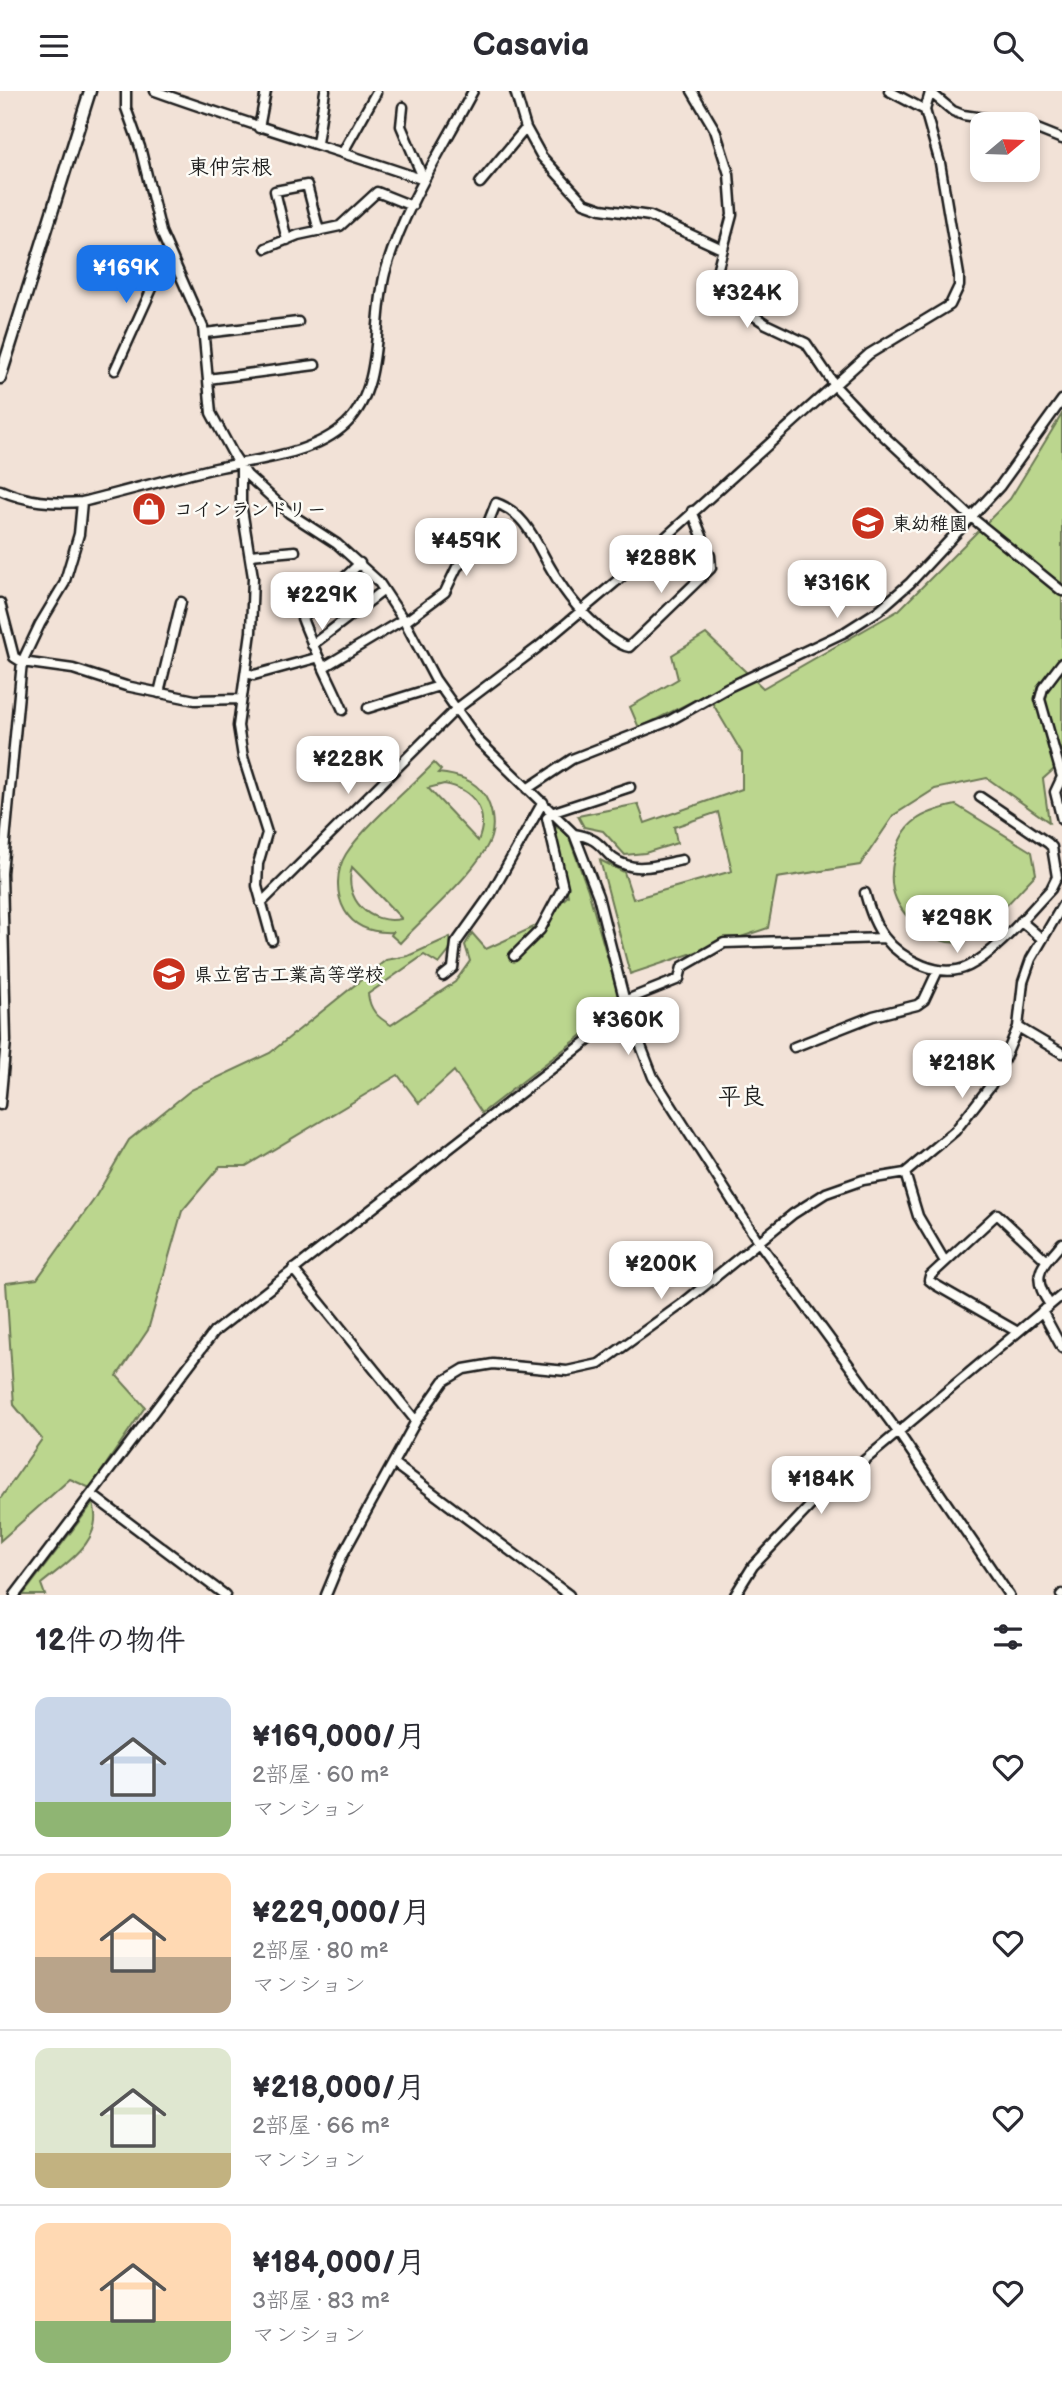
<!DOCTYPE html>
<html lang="ja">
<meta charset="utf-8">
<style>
:root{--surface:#fff;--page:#f7f7f7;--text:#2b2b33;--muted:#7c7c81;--line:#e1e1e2;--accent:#1a73e8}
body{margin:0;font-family:"Balsamiq Sans","Klee One",sans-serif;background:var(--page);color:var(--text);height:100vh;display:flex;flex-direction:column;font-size:26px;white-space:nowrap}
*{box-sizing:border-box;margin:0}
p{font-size:23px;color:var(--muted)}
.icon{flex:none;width:38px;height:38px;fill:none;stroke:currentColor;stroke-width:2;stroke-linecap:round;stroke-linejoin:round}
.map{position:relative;height:1504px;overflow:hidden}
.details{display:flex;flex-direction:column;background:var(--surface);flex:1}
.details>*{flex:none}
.needle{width:46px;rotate:71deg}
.tools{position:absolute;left:970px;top:21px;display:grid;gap:14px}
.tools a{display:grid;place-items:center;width:70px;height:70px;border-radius:14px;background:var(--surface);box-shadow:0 4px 10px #0003;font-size:35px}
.price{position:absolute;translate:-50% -60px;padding:0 16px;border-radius:14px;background:#fff;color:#222;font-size:23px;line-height:46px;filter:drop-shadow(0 2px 4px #0008)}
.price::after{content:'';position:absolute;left:50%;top:42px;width:21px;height:16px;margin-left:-10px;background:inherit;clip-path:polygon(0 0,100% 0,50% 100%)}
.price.on{background:var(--accent);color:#fff}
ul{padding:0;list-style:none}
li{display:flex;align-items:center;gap:21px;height:175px;padding:0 35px}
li+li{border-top:2px solid var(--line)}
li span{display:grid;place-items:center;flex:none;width:196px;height:140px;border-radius:14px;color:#555}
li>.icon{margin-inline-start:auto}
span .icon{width:84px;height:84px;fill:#fffc;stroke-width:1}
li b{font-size:30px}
h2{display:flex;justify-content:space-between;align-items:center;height:84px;padding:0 35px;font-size:30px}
header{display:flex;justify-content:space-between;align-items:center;height:91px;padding:0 35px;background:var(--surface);font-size:32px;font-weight:700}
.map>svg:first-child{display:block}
.green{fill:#bbd68e;stroke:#6c7955;stroke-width:2;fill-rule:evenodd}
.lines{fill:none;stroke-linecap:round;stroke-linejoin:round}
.minor-casing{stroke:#1c1c1c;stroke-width:13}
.major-casing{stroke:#1c1c1c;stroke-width:15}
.minor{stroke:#fdfcf7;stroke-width:8}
.major{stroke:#fdfcf7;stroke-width:10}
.labels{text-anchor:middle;stroke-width:5;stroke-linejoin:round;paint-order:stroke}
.poi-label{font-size:19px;font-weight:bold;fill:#1c1c1c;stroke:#fdfcf7;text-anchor:start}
.neighbourhood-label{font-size:21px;font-weight:bold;fill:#1c1c1c;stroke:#fdfcf7}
.quarter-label{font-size:23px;font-weight:bold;fill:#1c1c1c;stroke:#fdfcf7}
</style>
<header><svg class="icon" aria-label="menu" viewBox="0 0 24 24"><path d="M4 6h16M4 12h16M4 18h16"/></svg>Casavia<svg class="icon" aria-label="search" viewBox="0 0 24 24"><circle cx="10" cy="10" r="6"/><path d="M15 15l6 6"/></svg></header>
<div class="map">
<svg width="1062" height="1504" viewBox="0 0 1062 1504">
<rect width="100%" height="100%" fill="#f2e2d7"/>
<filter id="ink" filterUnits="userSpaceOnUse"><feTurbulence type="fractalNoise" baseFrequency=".0143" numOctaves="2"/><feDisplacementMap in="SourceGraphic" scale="14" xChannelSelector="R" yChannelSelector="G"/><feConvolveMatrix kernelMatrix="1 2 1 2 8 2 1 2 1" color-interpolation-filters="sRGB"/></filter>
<g filter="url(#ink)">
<!-- green -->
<path class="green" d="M1062,323V671L1043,688L1049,731L987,687L935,698L894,724L860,774L777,787L768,837L630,883L600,769L624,781L633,808L732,780L718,721L674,736L677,752L645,762L625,764L603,740L584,736L578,725L638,713L645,732L742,698V662L707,603L639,637L630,616L678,588L672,564L706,543L763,597L899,519L1010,408Z
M434,672L441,679L438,682C457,684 474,688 485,705C492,717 495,733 491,746C482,776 423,827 400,852L391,844L393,841C374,842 355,837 345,820C335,803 336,779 346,763C363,736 411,696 434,672ZM444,693C474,698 490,721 478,750L428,697ZM352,776L401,827V828C369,834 343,808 352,776Z
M956,714L1032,761L1036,783C1019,800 989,836 970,847C944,863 906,832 896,808C886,785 895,744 916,729C927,721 942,717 956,714Z
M554,735L567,741L588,799L621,914L482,1022L454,980L419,1012L398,984L246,1075H220L182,1120L148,1239L117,1285L145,1316L90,1397L70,1388L0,1450V1408L42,1348L14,1314L6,1192L37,1188L93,1110L129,1049L191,999L270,962L386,869L408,865L450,846L451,858L439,873L424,864L368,903C370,919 377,926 391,934L455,891L470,870L465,854L472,842L486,858L534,836L568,805Z
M93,1412C105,1450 66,1472 41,1493L45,1504H23Z"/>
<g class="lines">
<!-- minor casing -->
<g class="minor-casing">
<path id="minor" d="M126,0V17L140,56L161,141L203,236L211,322L233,363L247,384L289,422L337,453L378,490L405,531L435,588L479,650L574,743L598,805L627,919L653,986L758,1150L898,1341L1009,1504
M155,0C244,32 334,58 424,89
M515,0L526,37L542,66L584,112L601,118L650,125L722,158
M692,0L715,39L729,83L732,124L716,184L726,206L766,233L806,252L836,296L871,333L971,426L1062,500
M889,0L925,19
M929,0L953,20L963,24L1025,33
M403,16L401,35L424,89
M1027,34L1062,48
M259,37L266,0
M317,52L325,0
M343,61L376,2
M480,92L526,37
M287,149L275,100L307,94L319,140
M266,157L298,144L340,135L377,101L412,115
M205,242L298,231
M115,279L169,160
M208,288L315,274
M241,376V412L253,486L251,541L238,635L243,666L267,742L258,773L257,795L272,849
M0,399C27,411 53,413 82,411C127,400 171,387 216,377C258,368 313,364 346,333C384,297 373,229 385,182C403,117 442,59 473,0
M250,464L295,460
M0,512L14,566L22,571L73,578L126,595L195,609L241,608
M405,531L445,501L457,476L479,455L496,412C528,423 537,456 553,481C566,504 585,526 606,543C613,548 619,554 629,556L711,477L710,465L692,420
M312,554L384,499
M324,576L404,528
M246,582L254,584L316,567
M159,602L181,511
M368,617L439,595
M343,619C329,587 314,560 302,527L360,472
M1062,686L1040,608L1043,597L1062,572
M1062,686L1055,701L1062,729
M527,698L572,668L669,630L729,596L845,541L878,520L910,492L1000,395L1062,309
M574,743C607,748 600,765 626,774C642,780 666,772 682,769
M865,802C869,817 874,833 884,846C902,869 941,889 969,875C997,861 1029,821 1051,798L1057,786L1052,756L1048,752L980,706
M261,812L455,619L537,557L618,489L869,263L950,214L959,195V184L940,72L925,19L930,2
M1021,830L1041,847
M514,865L540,839L563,796L547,727L554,721L630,696
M443,885L453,877L456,852L491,803L543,711
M624,910L679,888L682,876L724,852L885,847
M1018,936L1062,962
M794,956L873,925L917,914L924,909L938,879
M0,1014L6,950L2,782L22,571L40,533L64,493L79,443L82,411
M905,1082L918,1125L944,1169
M293,1178L416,1330
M1050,1214C1029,1183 1042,1176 1062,1152
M1042,1220L1062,1257
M1016,1240L934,1193L929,1189L930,1185L997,1123L1046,1169
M393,1372L569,1504
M92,1404L225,1504
M15,1504L214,1241L627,919
M326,1504L343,1463L416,1330L444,1290L464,1278L493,1273L567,1280L599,1273L682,1213L793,1123L826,1102L863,1089L905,1082L955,1040L991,994L1004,969L1018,936L1023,891L1031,868L1062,815
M735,1504L753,1475L811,1414L1062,1204
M1061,1504L1062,1503"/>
</g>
<!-- major casing -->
<g class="major-casing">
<path id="major" d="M0,287L90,0"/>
</g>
<!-- minor -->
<use href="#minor" class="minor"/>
<!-- major -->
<use href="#major" class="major"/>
</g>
</g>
<!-- icons -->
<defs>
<g id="shop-disc" transform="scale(1.75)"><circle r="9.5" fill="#c8321e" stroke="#fdfcf7"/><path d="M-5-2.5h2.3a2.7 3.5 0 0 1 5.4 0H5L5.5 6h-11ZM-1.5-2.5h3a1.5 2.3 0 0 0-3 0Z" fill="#fff"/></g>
<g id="school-disc" transform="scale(1.75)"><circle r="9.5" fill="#c8321e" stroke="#fdfcf7"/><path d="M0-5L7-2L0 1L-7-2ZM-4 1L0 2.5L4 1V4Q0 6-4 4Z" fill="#fff"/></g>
</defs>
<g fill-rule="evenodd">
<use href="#shop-disc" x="149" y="418"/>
<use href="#school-disc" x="868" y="432"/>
<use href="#school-disc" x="169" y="883"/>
</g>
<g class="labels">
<!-- poi labels -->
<g class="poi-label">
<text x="174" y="425">コインランドリー</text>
<text x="892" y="439">東幼稚園</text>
<text x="194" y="890">県立宮古工業高等学校</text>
</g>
<!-- neighbourhood labels -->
<g class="neighbourhood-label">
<text x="230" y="83">東仲宗根</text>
</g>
<!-- quarter labels -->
<g class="quarter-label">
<text x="741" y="1013">平良</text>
</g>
</g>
</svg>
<div class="tools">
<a><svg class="needle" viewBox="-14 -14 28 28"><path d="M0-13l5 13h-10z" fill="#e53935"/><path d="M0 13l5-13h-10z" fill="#7c7c81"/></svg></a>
</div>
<b class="price on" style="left:126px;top:214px">¥169K</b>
<b class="price" style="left:747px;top:239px">¥324K</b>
<b class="price" style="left:466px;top:487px">¥459K</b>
<b class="price" style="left:661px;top:504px">¥288K</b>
<b class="price" style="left:837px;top:529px">¥316K</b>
<b class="price" style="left:322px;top:541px">¥229K</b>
<b class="price" style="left:348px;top:705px">¥228K</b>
<b class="price" style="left:957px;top:864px">¥298K</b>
<b class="price" style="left:628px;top:966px">¥360K</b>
<b class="price" style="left:962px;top:1009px">¥218K</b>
<b class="price" style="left:661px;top:1210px">¥200K</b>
<b class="price" style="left:821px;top:1425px">¥184K</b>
</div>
<section class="details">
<h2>12件の物件<svg class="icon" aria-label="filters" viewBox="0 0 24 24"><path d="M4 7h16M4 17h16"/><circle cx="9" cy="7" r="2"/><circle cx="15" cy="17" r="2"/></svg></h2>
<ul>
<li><span style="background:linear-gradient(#c9d6e8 75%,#8fb573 0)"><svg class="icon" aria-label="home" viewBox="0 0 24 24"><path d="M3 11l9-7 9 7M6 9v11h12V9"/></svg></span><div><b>¥169,000/月</b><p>2部屋 · 60 m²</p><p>マンション</p></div><svg class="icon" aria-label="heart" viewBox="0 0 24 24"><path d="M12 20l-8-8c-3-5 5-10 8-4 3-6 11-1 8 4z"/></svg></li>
<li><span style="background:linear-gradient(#ffd9b3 60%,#b9a48a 0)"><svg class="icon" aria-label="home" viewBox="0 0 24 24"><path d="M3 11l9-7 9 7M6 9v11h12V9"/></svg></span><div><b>¥229,000/月</b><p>2部屋 · 80 m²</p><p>マンション</p></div><svg class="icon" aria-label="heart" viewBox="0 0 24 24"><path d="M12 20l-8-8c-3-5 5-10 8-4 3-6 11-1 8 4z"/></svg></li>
<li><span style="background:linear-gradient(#dfe7d0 75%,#c2b280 0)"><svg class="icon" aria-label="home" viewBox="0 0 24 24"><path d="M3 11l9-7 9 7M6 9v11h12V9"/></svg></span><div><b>¥218,000/月</b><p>2部屋 · 66 m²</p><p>マンション</p></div><svg class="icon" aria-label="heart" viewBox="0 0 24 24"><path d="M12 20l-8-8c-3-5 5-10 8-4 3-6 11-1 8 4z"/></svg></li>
<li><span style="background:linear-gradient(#ffd9b3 70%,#8fb573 0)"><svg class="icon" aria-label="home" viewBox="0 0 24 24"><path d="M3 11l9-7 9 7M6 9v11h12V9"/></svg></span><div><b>¥184,000/月</b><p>3部屋 · 83 m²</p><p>マンション</p></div><svg class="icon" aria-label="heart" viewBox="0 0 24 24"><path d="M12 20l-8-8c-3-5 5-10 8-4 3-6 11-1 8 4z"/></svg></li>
</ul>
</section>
